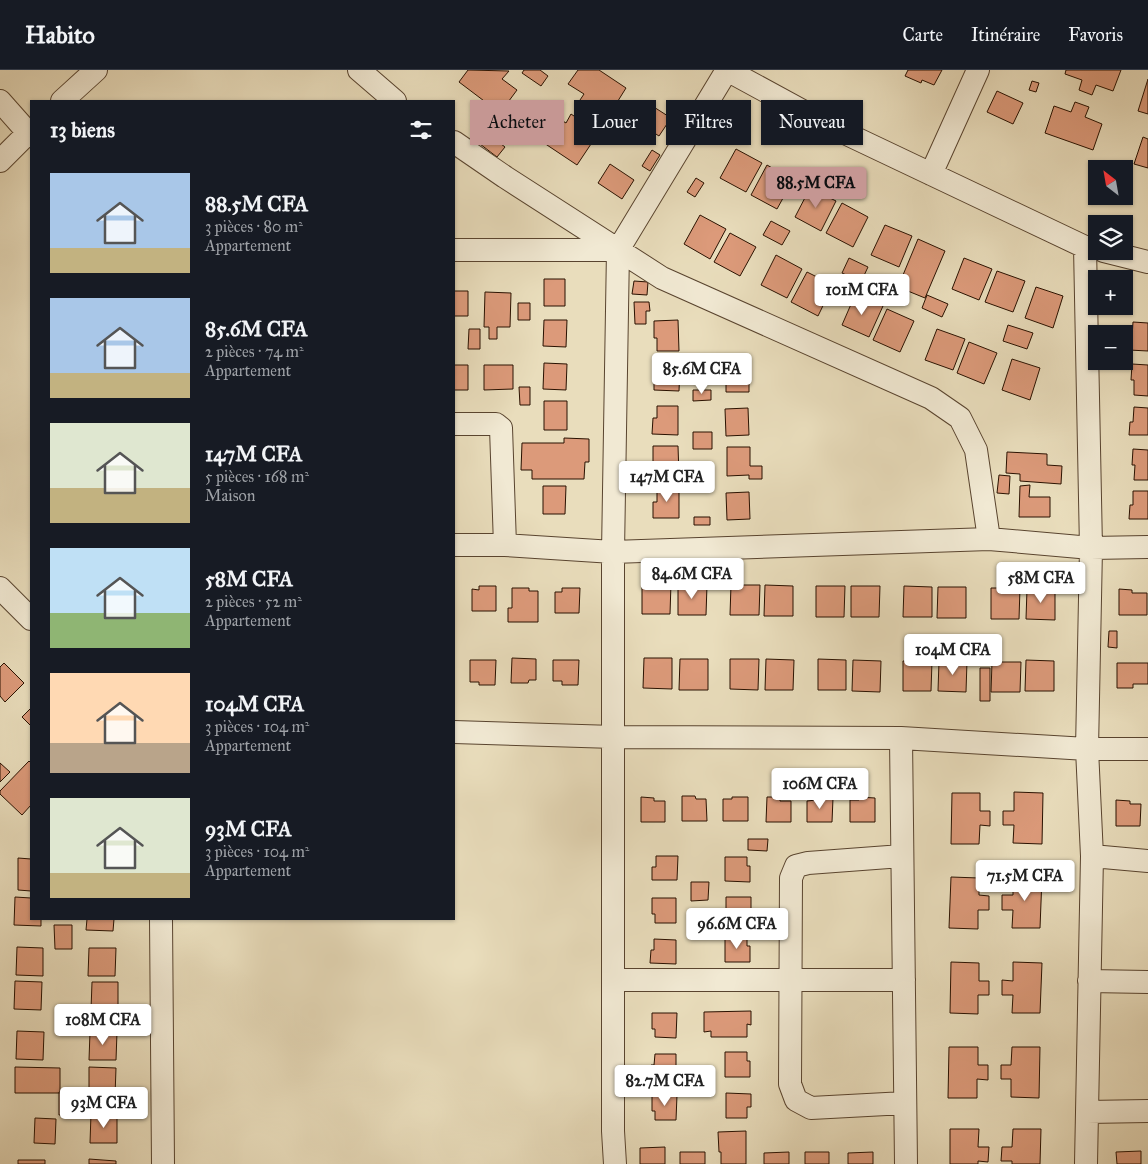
<!DOCTYPE html>
<html lang="fr">
<meta charset="utf-8">
<style>
:root{--surface:#171b24;--page:#242831;--text:#f1f3f6;--muted:#9ea1a6;--line:#363941;--accent:#c59692}
body{margin:0;font-family:"IM FELL Great Primer",serif;background:var(--page);color:var(--text);height:100vh;display:flex;flex-direction:column;font-size:19px;white-space:nowrap}
*{box-sizing:border-box;margin:0}
p{font-size:16px;color:var(--muted)}
.icon{flex:none;width:28px;height:28px;fill:none;stroke:currentColor;stroke-width:2;stroke-linecap:round;stroke-linejoin:round}
.map{position:relative;flex:1;overflow:hidden}
.drawer{position:absolute;left:30px;top:30px;width:425px;height:820px;display:flex;flex-direction:column;background:var(--surface);border-radius:0px;box-shadow:0 1px 4px #0004}
.drawer>*{flex:none}
.guide{position:absolute;left:470px;top:30px;width:475px;height:45px;display:flex;gap:10px}
.needle{width:32px;rotate:329deg}
.fabs{position:absolute;left:1088px;top:90px;display:grid;gap:10px}
.fabs a{display:grid;place-items:center;width:45px;height:45px;border-radius:0px;background:var(--surface);box-shadow:0 1px 4px #0004;font-size:25px}
.price{position:absolute;translate:-50% -42px;padding:0 11px;border-radius:5px;background:#fff;color:#222;font-size:16px;line-height:32px;filter:drop-shadow(0 1px 2px #0008)}
.price::after{content:'';position:absolute;left:50%;top:30px;width:15px;height:11px;margin-left:-8px;background:inherit;clip-path:polygon(0 0,100% 0,50% 100%)}
.price.on{background:var(--accent);color:#111}
ul{padding:0;list-style:none}
li{display:flex;align-items:center;gap:15px;height:125px;padding:0 20px}
li span{display:grid;place-items:center;flex:none;width:140px;height:100px;border-radius:0px;color:#555}
li>.icon{margin-inline-start:auto}
span .icon{width:60px;height:60px;fill:#fffc;stroke-width:1}
li b{font-size:21px}
h2{display:flex;justify-content:space-between;align-items:center;height:60px;padding:0 20px;font-size:21px}
.chip{padding:0 18px;border-radius:0px;background:var(--surface);box-shadow:0 1px 4px #0004;font-size:18px;line-height:45px}
.chip.on{background:var(--accent);color:#111}
header{display:flex;align-items:center;gap:30px;box-sizing:border-box;height:70px;padding:0 25px;background:var(--surface);border-bottom:1px solid var(--line)}
header strong{font-size:24px}
nav{display:flex;gap:28px;margin-inline-start:auto;font-size:18px}
.map>svg:first-child{display:block}
.building{fill:#dc9a7a;stroke:#291100}
.lines{fill:none;stroke-linecap:round;stroke-linejoin:round}
.street-casing{stroke:#59442f;stroke-width:24}
.street{stroke:#f1e9d3;stroke-width:22}
</style>
<header>
<strong>Habito</strong>
<nav><a>Carte</a><a>Itinéraire</a><a>Favoris</a></nav>
</header>
<div class="map">
<svg width="1148" height="1094" viewBox="0 0 1148 1094">
<rect width="100%" height="100%" fill="#e9ddbc"/>
<filter id="stains"><feTurbulence type="fractalNoise" baseFrequency=".004" numOctaves="4"/><feColorMatrix values="0 0 0 0 .2 0 0 0 0 .09 0 0 0 0 .02 0 0 0 .5 -.17"/></filter>
<radialGradient id="worn" r=".72"><stop offset=".6" stop-color="#630" stop-opacity="0"/><stop offset="1" stop-color="#630" stop-opacity=".3"/></radialGradient>
<!-- building -->
<path class="building" d="M468,0L509,1L502,9L517,20L500,43L459,12Z
M524,0H540L548,6L541,16L522,3Z
M578,0H599L626,18L611,42L596,32L590,41L578,33L584,24L568,14Z
M908,0H942L934,15L922,10L921,13L905,6Z
M1066,0H1121L1113,21L1096,15L1092,25L1079,20L1082,10L1065,4Z
M1148,9V44L1138,41Z
M1032,11L1039,13L1036,22L1029,20Z
M997,21L1023,33L1013,54L987,42Z
M646,32L671,48L659,66L634,50Z
M1075,32L1089,37L1085,47L1102,54L1093,80L1045,63L1054,36L1071,42Z
M550,43L566,53L571,44L583,52L577,61L593,71L577,95L535,67Z
M488,64L505,77L497,87L480,74Z
M1143,67L1148,69V98L1134,94Z
M736,79L762,93L746,122L720,108Z
M652,80L660,85L650,101L642,96Z
M610,94L634,110L622,129L598,113Z
M767,95L793,110L777,139L751,125Z
M696,108L704,113L695,127L687,122Z
M810,118L836,131L821,161L795,147Z
M842,133L868,147L853,177L826,163Z
M700,145L726,159L710,189L684,174Z
M771,151L790,161L782,175L763,165Z
M885,155L912,166L899,197L871,185Z
M730,163L756,177L740,206L714,192Z
M918,169L945,181L925,228L898,217Z
M776,185L802,199L787,228L761,215Z
M849,188L868,197L861,212L842,203Z
M964,188L992,199L979,230L952,219Z
M997,201L1025,211L1013,242L985,232Z
M807,202L833,215L818,246L791,232Z
M544,209H565V236H544Z
M634,211L648,212L647,225L632,224Z
M1036,217L1063,226L1053,258L1025,248Z
M454,221H468V246H454Z
M485,222L511,223L510,257H497V269H489V257H484Z
M855,225L883,236L869,267L842,255Z
M927,225L948,234L942,247L922,238Z
M634,232H649L650,241H646V254H635Z
M518,233H530V250H518Z
M887,239L914,251L900,282L873,270Z
M544,250H567L566,277L543,276Z
M678,250L679,281H657V268H654V251Z
M1133,252L1148,253V281L1129,280V267H1132Z
M1008,255L1033,263L1027,279L1003,271Z
M469,259H480V279H468Z
M937,259L965,269L953,300L925,290Z
M969,272L997,283L984,314L957,303Z
M1012,289L1040,298L1030,330L1002,320Z
M544,293L567,294L566,320L543,319Z
M726,293H749V322H726Z
M1132,294L1148,295V326L1134,325V310H1131Z
M454,295H468V320H454Z
M484,295H513V319L484,320Z
M657,296H680L679,321L654,320V304H657Z
M519,317H530V335H520Z
M693,320H711V330L693,331Z
M544,331H567V360H544Z
M657,336H678V365L652,364L653,348H657Z
M1134,337L1148,338V365H1129L1130,352H1133Z
M748,338L749,365L726,366L725,339Z
M693,362H712V379H693Z
M564,368L589,369V392H585L584,409H532V400H521L522,373H564Z
M653,376H678L679,406H657V393L653,394Z
M727,377H750V396H762V409H749V405L727,406Z
M1133,379L1148,380V410H1134L1135,395H1132Z
M1007,382L1047,384V395L1062,396L1061,414L1020,411V404L1006,403Z
M999,405L1010,406L1009,424L997,423Z
M1030,415L1029,427H1050V447H1019L1020,416Z
M543,416H566L565,444H543Z
M657,417H679V448H653V432H657Z
M1133,421H1148V449H1129L1130,435H1133Z
M749,422L750,449L727,450L726,423Z
M694,447H710V455H694Z
M642,513H671L670,544H642Z
M678,514L707,515L706,545H678Z
M731,515H760L759,545H730Z
M765,515L793,516V546H764Z
M479,516H496V541H472V519L479,520Z
M816,516H845L844,547H816Z
M851,516H880L879,547H851Z
M904,516L932,517V547H903Z
M938,517H966V548H937Z
M512,518H529V521H538V552H508V538H512Z
M562,518H580L579,543H555V522H562Z
M991,518H1020L1019,549H991Z
M1027,519H1055V550L1026,549Z
M1119,519L1132,520V523H1147V545H1119Z
M1109,561H1117V578L1108,577Z
M512,588L536,589V610H529L528,613H511Z
M644,588H672V619L643,618Z
M680,589H708V620H679Z
M730,589H759L758,620L730,619Z
M766,589L794,590L793,620H765Z
M818,589L846,590V620H818Z
M470,590H496L495,615H479V612H470Z
M553,590H579L578,615H562V611H553Z
M853,590L881,591L880,622L852,621Z
M1026,590L1054,591V621H1025Z
M903,591H932L931,621H903Z
M939,591H967L966,622L938,621Z
M992,592H1021L1020,622H991Z
M4,593L24,613L5,632L0,626V597Z
M1117,593H1148V614H1133V618H1117Z
M980,598H990V631H980Z
M31,638V656L22,647Z
M29,691L31,693V735L22,745L0,724V721Z
M0,693L10,702L0,712Z
M1014,722L1043,723L1042,774L1013,773L1014,755H1003V741H1014Z
M952,723H980V741H990V756L980,755L979,774H951Z
M682,726H695L696,729H706L707,751H682Z
M641,727L654,728V731H665V752H641Z
M732,727H748V751H723V729H732Z
M767,727H780V731H791V752H766Z
M859,727L875,728V752H850V730H859Z
M816,728H833L832,752H807V731L816,730Z
M1116,730L1130,731V734H1141L1140,756H1116Z
M748,769H768L767,781L748,780Z
M656,786H678L677,810H652V797H656Z
M725,787H747V796H750V812L725,811Z
M18,788L31,789V821L18,820Z
M951,807L979,808V825L989,826V840H978V859L949,858Z
M1013,807H1042L1040,858H1012L1013,840H1002V825H1013Z
M691,812H709L708,830L691,831Z
M15,827L31,828V849H41V856L14,855Z
M726,827H751V840H747V851H726Z
M652,828H676V853H655V844H652Z
M87,849H114L113,861L86,860Z
M54,855H72V879H55Z
M725,867L747,868V876H750V892H725Z
M654,869L676,870V894L650,893L651,880H654Z
M17,877L43,878V906L16,905Z
M89,878H116L115,906H88Z
M951,892L979,893V911H989V925H978V944L950,943Z
M1013,892L1042,893L1040,943H1012L1013,925H1002V910L1013,911Z
M15,911L42,912L41,940L14,939Z
M92,912H118V940H91Z
M57,940H74V963H57Z
M751,941V955L747,954V967H711V961L704,962V942Z
M652,943H677L676,968L655,967V959H652Z
M17,961L44,962L43,990L16,989Z
M90,962H117L116,990H89Z
M949,977H978V995H988V1010L977,1009V1028H948Z
M1012,977H1040L1039,1028L1011,1027V1009H1001V995H1011Z
M725,982H747V991H750V1007H725Z
M655,984H676V1008H651V995H654Z
M15,997L60,998V1023H15Z
M89,997L116,998L115,1026L89,1025Z
M692,1009H709V1024H692Z
M59,1022H76L77,1045H59Z
M726,1023L751,1024V1037H747V1048H726Z
M652,1025H677L676,1050H655V1041H652Z
M91,1044L117,1045V1073H90Z
M35,1048L56,1049L55,1074L34,1073Z
M950,1059H979L978,1077H989L988,1092L978,1091V1094H950Z
M1013,1059H1041L1040,1094H1012V1091H1001L1002,1077H1012Z
M746,1061V1094H721V1082H719L718,1062Z
M665,1077V1094H640V1078Z
M1141,1081V1094H1117L1116,1082Z
M680,1082H705V1094H680Z
M789,1082V1094H764V1083Z
M805,1082H829V1094H805Z
M873,1082V1094H848V1083Z
M89,1089L116,1091V1094H89Z
M18,1090H45V1094H18Z"/>
<g class="lines">
<!-- street casing -->
<g class="street-casing">
<path id="street" d="M359,0L395,31
M727,0L830,56L1085,177L1096,179
M0,31L31,66
M62,31L96,0
M454,72L505,107L662,208L931,328L960,348L976,380L989,469
M0,91L31,60
M931,104L978,0
M1085,177L1091,478L1087,679L1092,786L1086,1094
M454,180H618
M1104,181L1148,192
M454,354H496L501,358L505,475
M454,475H505L613,482L989,469L1091,478L1148,477
M0,518L31,549
M454,662L614,667L901,668L1087,679H1148
M901,668L906,1094
M902,786L808,793L796,796L791,808L790,1014L796,1030L811,1038L905,1033
M1092,786L1148,791
M161,849L163,1094
M613,910H904
M1089,911L1148,912
M1087,1042L1148,1041
M615,1094L613,1061V482L618,180L727,0"/>
</g>
<!-- street -->
<use href="#street" class="street"/>
</g>
<rect width="100%" height="100%" filter="url(#stains)"/>
<rect width="100%" height="100%" fill="url(#worn)"/>
</svg>
<div class="fabs">
<a><svg class="needle" viewBox="-14 -14 28 28"><path d="M0-13l5 13h-10z" fill="#e53935"/><path d="M0 13l5-13h-10z" fill="#9ea1a6"/></svg></a>
<a><svg class="icon" aria-label="layers" viewBox="0 0 24 24"><path d="M12 4l9 5-9 5-9-5zM3 14l9 5 9-5"/></svg></a>
<a>+</a>
<a>−</a>
</div>
<b class="price on" style="left:816px;top:139px">88.5M CFA</b>
<b class="price" style="left:862px;top:246px">101M CFA</b>
<b class="price" style="left:702px;top:325px">85.6M CFA</b>
<b class="price" style="left:667px;top:433px">147M CFA</b>
<b class="price" style="left:692px;top:530px">84.6M CFA</b>
<b class="price" style="left:1041px;top:534px">58M CFA</b>
<b class="price" style="left:953px;top:606px">104M CFA</b>
<b class="price" style="left:820px;top:740px">106M CFA</b>
<b class="price" style="left:1025px;top:832px">71.5M CFA</b>
<b class="price" style="left:737px;top:880px">96.6M CFA</b>
<b class="price" style="left:103px;top:976px">108M CFA</b>
<b class="price" style="left:665px;top:1037px">82.7M CFA</b>
<b class="price" style="left:104px;top:1059px">93M CFA</b>
<div class="guide">
<a class="chip on">Acheter</a>
<a class="chip">Louer</a>
<a class="chip">Filtres</a>
<a class="chip">Nouveau</a>
</div>
<section class="drawer">
<h2>13 biens<svg class="icon" aria-label="filters" viewBox="0 0 24 24"><path d="M4 7h16M4 17h16"/><circle cx="9" cy="7" r="2"/><circle cx="15" cy="17" r="2"/></svg></h2>
<ul>
<li><span style="background:linear-gradient(#a9c7e8 75%,#c2b280 0)"><svg class="icon" aria-label="home" viewBox="0 0 24 24"><path d="M3 11l9-7 9 7M6 9v11h12V9"/></svg></span><div><b>88.5M CFA</b><p>3 pièces · 80 m²</p><p>Appartement</p></div></li>
<li><span style="background:linear-gradient(#a9c7e8 75%,#c2b280 0)"><svg class="icon" aria-label="home" viewBox="0 0 24 24"><path d="M3 11l9-7 9 7M6 9v11h12V9"/></svg></span><div><b>85.6M CFA</b><p>2 pièces · 74 m²</p><p>Appartement</p></div></li>
<li><span style="background:linear-gradient(#dfe7d0 65%,#c2b280 0)"><svg class="icon" aria-label="home" viewBox="0 0 24 24"><path d="M3 11l9-7 9 7M6 9v11h12V9"/></svg></span><div><b>147M CFA</b><p>5 pièces · 168 m²</p><p>Maison</p></div></li>
<li><span style="background:linear-gradient(#bfe0f5 65%,#8fb573 0)"><svg class="icon" aria-label="home" viewBox="0 0 24 24"><path d="M3 11l9-7 9 7M6 9v11h12V9"/></svg></span><div><b>58M CFA</b><p>2 pièces · 52 m²</p><p>Appartement</p></div></li>
<li><span style="background:linear-gradient(#ffd9b3 70%,#b9a48a 0)"><svg class="icon" aria-label="home" viewBox="0 0 24 24"><path d="M3 11l9-7 9 7M6 9v11h12V9"/></svg></span><div><b>104M CFA</b><p>3 pièces · 104 m²</p><p>Appartement</p></div></li>
<li><span style="background:linear-gradient(#dfe7d0 75%,#c2b280 0)"><svg class="icon" aria-label="home" viewBox="0 0 24 24"><path d="M3 11l9-7 9 7M6 9v11h12V9"/></svg></span><div><b>93M CFA</b><p>3 pièces · 104 m²</p><p>Appartement</p></div></li>
</ul>
</section>
</div>
